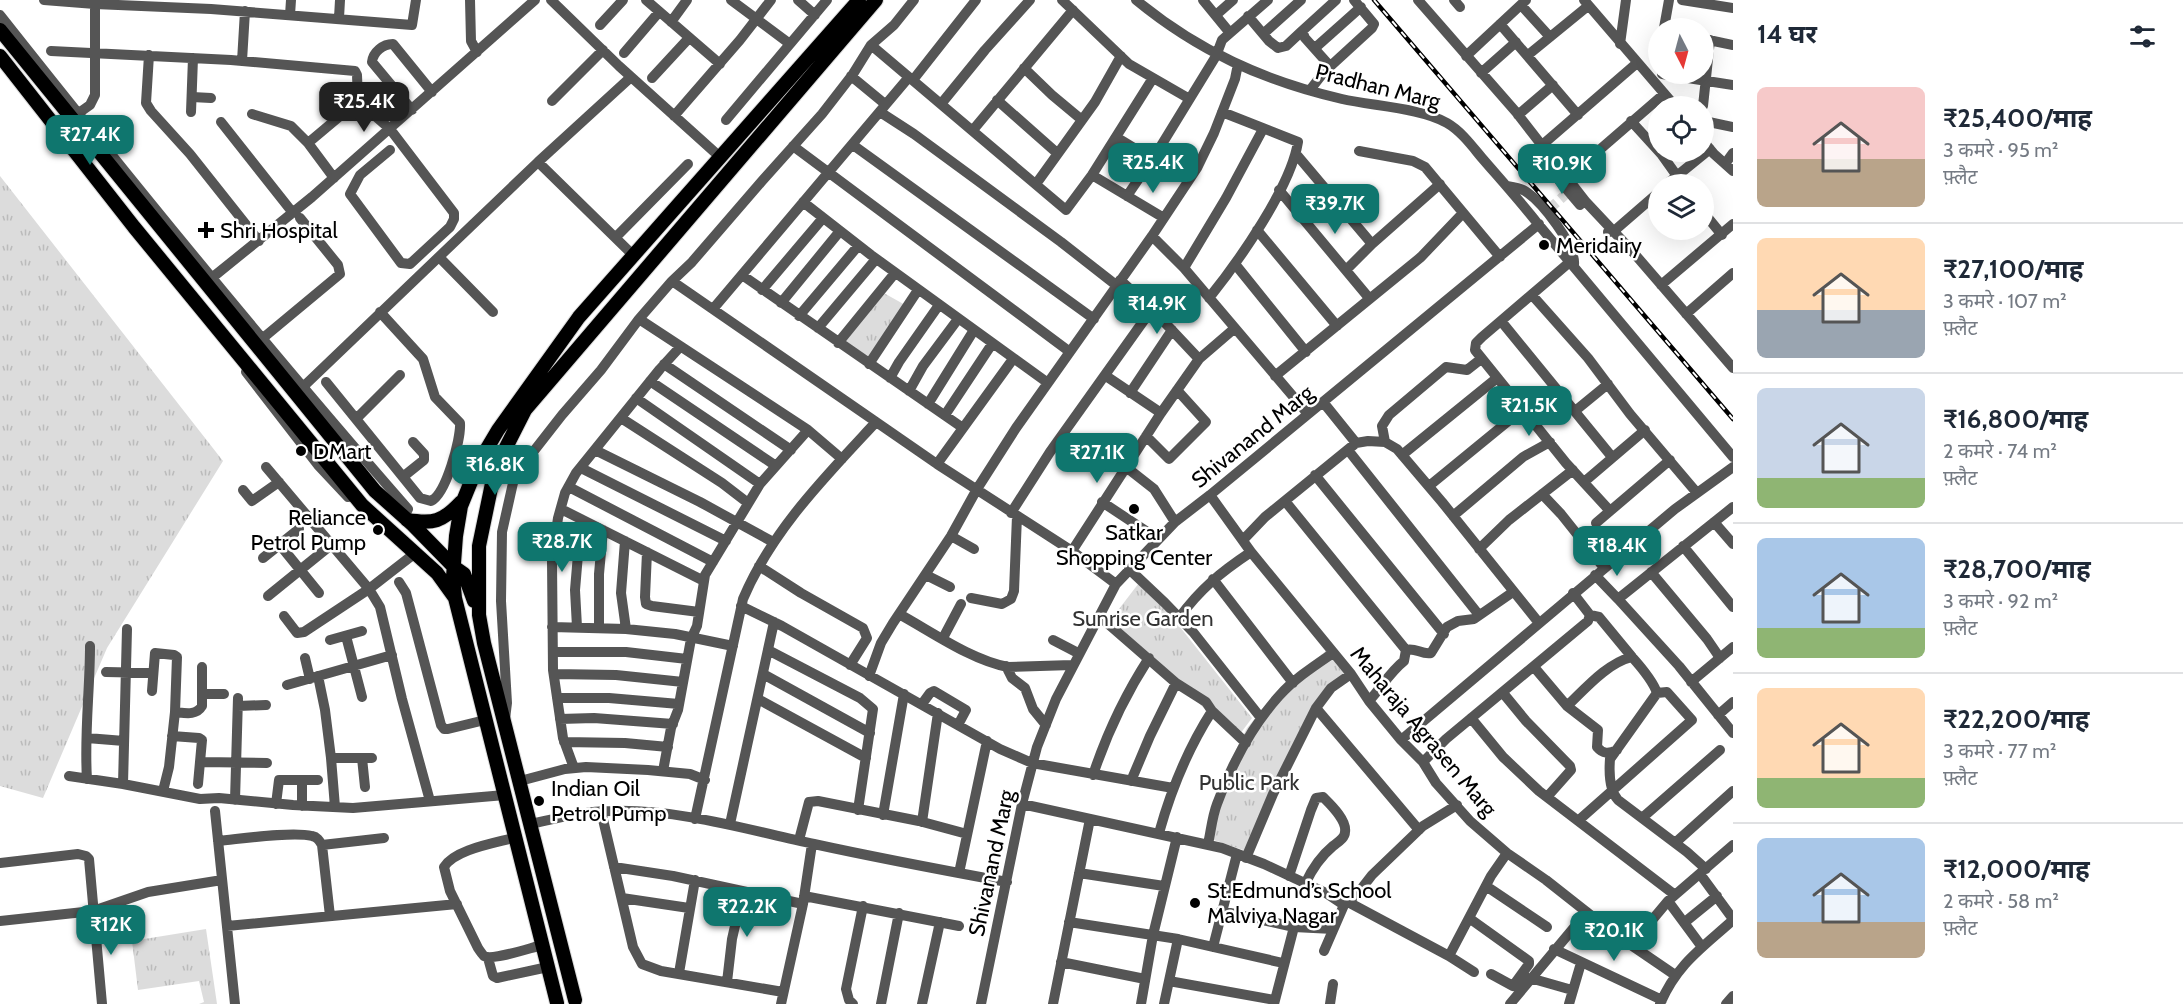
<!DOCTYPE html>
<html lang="hi">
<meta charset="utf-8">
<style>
:root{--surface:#fff;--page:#f6f6f7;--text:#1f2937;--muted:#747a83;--line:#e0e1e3;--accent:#0f766e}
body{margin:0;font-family:Cabin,"Noto Sans Devanagari",sans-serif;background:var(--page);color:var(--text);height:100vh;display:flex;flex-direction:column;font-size:22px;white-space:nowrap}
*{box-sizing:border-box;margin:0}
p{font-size:20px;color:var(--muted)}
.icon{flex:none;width:33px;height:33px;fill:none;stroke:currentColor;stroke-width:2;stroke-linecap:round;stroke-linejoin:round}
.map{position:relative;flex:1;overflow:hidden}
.side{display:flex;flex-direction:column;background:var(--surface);width:450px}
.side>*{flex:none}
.needle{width:39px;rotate:174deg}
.buttons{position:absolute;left:1648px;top:18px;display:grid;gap:12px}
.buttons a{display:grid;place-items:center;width:66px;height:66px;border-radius:50%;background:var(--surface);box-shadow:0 6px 24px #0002;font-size:30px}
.price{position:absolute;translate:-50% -51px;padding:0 14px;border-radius:12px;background:var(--accent);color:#fff;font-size:20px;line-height:39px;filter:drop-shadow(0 2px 3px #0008)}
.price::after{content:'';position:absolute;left:50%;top:36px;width:18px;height:14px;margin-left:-9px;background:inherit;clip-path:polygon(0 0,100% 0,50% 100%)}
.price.active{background:#222;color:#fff}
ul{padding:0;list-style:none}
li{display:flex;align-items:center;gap:18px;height:150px;padding:0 24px}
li+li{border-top:2px solid var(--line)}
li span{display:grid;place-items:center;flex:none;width:168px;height:120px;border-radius:9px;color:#555}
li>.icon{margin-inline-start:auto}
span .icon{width:72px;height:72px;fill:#fffc;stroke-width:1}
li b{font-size:26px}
h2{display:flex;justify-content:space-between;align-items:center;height:72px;padding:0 24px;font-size:26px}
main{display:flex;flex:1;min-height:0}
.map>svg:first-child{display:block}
.grass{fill:url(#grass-tufts)}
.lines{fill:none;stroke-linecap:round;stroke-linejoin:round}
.minor-tunnel{stroke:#d9d9d9;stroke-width:10;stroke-dasharray:10 5;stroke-linecap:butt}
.major-casing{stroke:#dbdbdb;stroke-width:16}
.minor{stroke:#555;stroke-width:10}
.major{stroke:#000;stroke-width:14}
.rail-casing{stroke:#000;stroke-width:4.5}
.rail{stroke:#fff;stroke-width:2;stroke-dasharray:7;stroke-linecap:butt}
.poi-dot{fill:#000;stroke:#fff;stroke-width:2}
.labels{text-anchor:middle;stroke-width:5;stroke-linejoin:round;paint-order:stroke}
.street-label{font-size:22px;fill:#000;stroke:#fff}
.poi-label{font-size:22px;fill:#000;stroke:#fff;text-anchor:start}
.park-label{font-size:22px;fill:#333;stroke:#fff}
</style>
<main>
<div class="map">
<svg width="1733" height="1004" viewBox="0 0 1733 1004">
<defs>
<pattern id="grass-tufts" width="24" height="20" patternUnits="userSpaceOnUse" patternTransform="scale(1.5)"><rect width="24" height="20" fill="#dcdcdc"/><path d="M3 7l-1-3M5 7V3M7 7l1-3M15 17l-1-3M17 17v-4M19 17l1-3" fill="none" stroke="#bbb"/></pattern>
</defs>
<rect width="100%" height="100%" fill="#fff"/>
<!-- grass -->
<path class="grass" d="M0,176L223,461L107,648L43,798L0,786Z
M882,292L907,306L869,362L840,342Z
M1142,579L1252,718L1237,738L1109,622Z
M1328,649L1348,676L1314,708L1249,852L1205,837L1224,773L1247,728L1273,697Z
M206,929L217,1004H199L204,1002L199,981L138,990L132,941Z"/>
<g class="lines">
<!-- minor-tunnel -->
<path class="minor-tunnel" d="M1549,209L1565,195"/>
<!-- major casing -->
<g class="major-casing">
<path id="major" d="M0,30L375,491L413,525L454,567L464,574L474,601
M0,56L134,227L362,505L437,573L455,598
M407,520C434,524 442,522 461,502
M575,1000L484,643L479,615V546L495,469L525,410L876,0
M557,1003L455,598L453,577L456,536L461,506L479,462L498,430L579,317L859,0"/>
</g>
<!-- minor -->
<path class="minor" d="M44,0L95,4L211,9L412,25L416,0
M470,0L471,41L477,52
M551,0L619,66L720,157
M646,0L720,64
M731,0L790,44
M798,0L815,15
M1062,0L1129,64L1188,98
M1136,0C1198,51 1264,81 1342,99C1372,106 1422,108 1447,123C1461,131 1472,146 1482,158C1501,180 1520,201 1538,224C1603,301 1668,379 1733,457
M1203,0L1230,33
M1418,0L1516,112L1586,202L1632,251L1733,368
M1454,0L1460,7
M1584,0L1675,106
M1682,0L1733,8
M1521,5L1550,37
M0,15C132,182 267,348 408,509L404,517
M290,15L291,0
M1216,15L1233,0
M1248,16L1269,41L1278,48L1286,46L1302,31
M339,18L340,0
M671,22L687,0
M1500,24L1578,115
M600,25L623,0
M1664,28L1669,0
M1263,34L1301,0
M1704,39L1733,45
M1620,44L1626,0
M871,45L1066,210L1092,175L1153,78
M1315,48L1361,7
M51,51L231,60L355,71L357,75L358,101L390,129L454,213V219L450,227L410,264L401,263L350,194L360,175L390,150
M624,53L659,12
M149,55L146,103L151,111L190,154L259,241
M1528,55L1588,6
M1466,56L1526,0
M242,61L245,11
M1330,66L1305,38L1302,31L1336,0
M1024,68L1052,95L1082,120
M1481,73L1516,42
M1662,74L1733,85
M851,76L885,104
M652,78L689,38
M913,80L976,0
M1310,90L1324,72L1372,28L1374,24L1354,0
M192,97L211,98
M997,100L1057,153
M552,101L603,50
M941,104L985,50L1030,0
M1703,106L1710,40
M412,110L372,62C373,52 383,44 393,44L432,92
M191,112L193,58
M880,112L914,134L1061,242L1116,285
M252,114L291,126L308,143L334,178
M1518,115L1553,85
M674,116L740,40L771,0
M73,117L90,105L95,95V4
M726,120L827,0
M1631,121L1662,155
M1704,121L1733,127
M221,122L293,213
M973,130L1073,10
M1116,137L1152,159
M1704,142L1714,154L1733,171
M308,143L358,101
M853,145L1094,319
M793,146L1070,352
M1541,146L1637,63
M1359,151L1413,161L1425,167L1500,257
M1664,152L1662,155L1677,176
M1296,154L1372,244L1346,270
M1545,158L1552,172L1580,205
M538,162L634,256
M1725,164L1733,153
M1092,175L1164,218
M1567,178L1664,94
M1036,184L1095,102L1121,56
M1667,184L1710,149
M1507,186C1513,187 1520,188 1525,191C1542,202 1576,245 1574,265
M1279,190L1369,298
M1127,196L1159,149L1216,56L1222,40L1268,0
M803,202L871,255L1048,383
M1704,213L1722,235
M1257,230L1337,326
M1608,232L1614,231L1659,192
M1152,236L1184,268L1308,414
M616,237L688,164
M1372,244L1440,184
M439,257L493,312
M1571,261L1482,337L1476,343L1475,350L1566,463L1610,511
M1235,264L1306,352
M1184,268L1226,198L1263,129
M742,275L963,428
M1120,280L1152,309L1199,359
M208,281L312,197L535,0
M672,281L937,464L1072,551L1116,584
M1661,285L1733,224
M762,290L823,218
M1532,295L1588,358L1630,414L1697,493
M1209,298C1238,262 1291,187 1298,142L1222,112
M781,303L840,231
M713,309L909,77
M1686,314L1733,273
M799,316L858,246
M639,319L808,430L842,459
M1501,321L1612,457
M818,328L876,259
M263,338L340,274L338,265L300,218
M838,343L895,273
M664,364L791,450
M869,364L918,290
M246,372L318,465L348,497
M1106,376L1161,413
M1275,376L1421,257L1463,213
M890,378L899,362L939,305
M650,381L776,466
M326,382L420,498L431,501C446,494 461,439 460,423L435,397L423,359L380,312
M304,386L538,162L631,77
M909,391L923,366L958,319
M1130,393L1172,330
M636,398L760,484
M1323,402L1356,443
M928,404L974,330
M1575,411L1608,384
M945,415L992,344
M357,418L400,375
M621,418L722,483L748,503
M1146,436L1169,459L1206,422L1177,390
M1385,442L1382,426L1389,415L1446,367L1467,370L1481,359
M595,450L700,502L773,542
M1348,450L1479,615
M1402,455L1497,378
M937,464L1013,359
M266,467L369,589L380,607L402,699L430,801
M1126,467L1154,489L1175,522
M581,468L726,541
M1315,475L1444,634
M404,476L424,460V454L413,442
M1584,482L1645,430
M1429,486L1523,409
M569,487L713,562
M243,490L252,501L279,482
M1542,494L1561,514L1604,568
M1210,495L1251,552L1351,674L1369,701L1401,740L1423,762L1436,783L1470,821L1507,853L1546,880L1612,932L1675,975
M1285,501L1406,650
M1102,502L1158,539
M1733,507L1618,599L1679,666L1733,733
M561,509L704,581
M1011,513L1050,452L1152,309
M1453,516L1523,457L1550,442
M1714,522L1733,544
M1596,523L1670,460
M951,536L974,549
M1243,540L1265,517L1356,443L1368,441L1385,442L1397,449L1442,502L1539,623
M625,541L621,593L626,629
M280,545L319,593
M1683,546L1733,607
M1479,549L1509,520L1573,470
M1072,551L1161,413L1199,359L1235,328
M647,552L645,597L646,604L652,606L699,612
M263,558L299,529
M759,566L801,593L863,628L867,638L850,665
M1129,569L1165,603L1193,632L1261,718
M1651,572L1707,639L1720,658
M926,575L950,587
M1595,575L1618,599
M1213,579L1293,683
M399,582L406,593L441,725L444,729H448L485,720
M268,596L331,545
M971,598L1002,604L1011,599L1014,591L1017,516
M741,606L782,626L1000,749L1032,763L1173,788
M899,614C932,632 971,660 1008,667L1072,665
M1590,615L1599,617L1632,657
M284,616L297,633L304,632L369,589L414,554
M1099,616L1176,683L1150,736L1131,781
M1179,618C1200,589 1221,572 1251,552
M552,627L626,629L675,634L733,646
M577,627L575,590L581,519
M599,627V574L603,530
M127,629L123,784L200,799L219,798L293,805L353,808L505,795
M346,636L362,697
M943,638L961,604
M330,640L362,631
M1053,640L1078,653
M768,650L860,698L873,709L858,810
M553,652H626L687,659
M305,658L310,679
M1006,666L1012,678L1025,688L1033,709L1046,725
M1534,667L1567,706L1598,730L1597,747C1603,754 1608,754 1617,750
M106,672L153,673
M554,674L616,675L683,682
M763,674L870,733
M318,676L325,710L331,758
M869,676L881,643L893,623L951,536L977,489L1016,428L1152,236L1197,168L1214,133L1235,79L1238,64
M1691,682L1733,647
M1176,683L1206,702L1212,711L1246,743
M287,685L392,655
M152,691L155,653L174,655L177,657L175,712L169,767L163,791
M1503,693L1526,721L1570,766L1571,770L1547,797
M202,694H224
M557,698H609L679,704
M758,699L866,758
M1369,701C1381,688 1390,672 1404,661L1406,650C1415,647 1422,655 1431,653L1447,627L1458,621L1474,619L1513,592
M922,704L930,693L934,691L966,710L958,725
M238,706L266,705
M1567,706C1585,689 1607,663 1632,657C1641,667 1653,681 1657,693L1610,759C1609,772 1609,790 1618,800L1687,852L1706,869
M1316,708L1419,830
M175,712C185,713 196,716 202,706V667
M1718,715L1733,702
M1471,718L1503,757L1539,791L1675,895
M505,719L507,703L501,601L502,532L513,483L519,470L562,415L601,370L639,319L672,281L692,262L762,181L822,114L853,74L871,45L894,25L914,0
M560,719L594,718L673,724
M172,736L199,738L202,740L198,784
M87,738L124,741
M1401,740L1675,509L1733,467
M564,742L625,743L668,747
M362,758L365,787
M201,762L267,763
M1423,762L1446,739L1588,621L1590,615L1573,593
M574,768L563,738L553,670L552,561L558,518L565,493L576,473L660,369L680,347
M663,771L671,728L678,710L691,639L697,626L705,575L760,484L808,430
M1093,775C1107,733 1125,695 1149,658
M69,776L123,784
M87,779C84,735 90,690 90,646
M520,781L565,769L586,767L648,770L690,774L705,780
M235,800L238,698
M276,804L279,780H318
M1022,804L1222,848L1264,864L1326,893L1344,905
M302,806V780
M335,807L331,758H372
M215,811L235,1004
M601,811L633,947L642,964L661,971L783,992
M883,815L904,694
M1642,818L1720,750
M695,819L743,599C772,530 826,476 876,422
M1579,820L1692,720L1667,692L1657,693
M922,822L938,713
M531,824C558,818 585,811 612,811C681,809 748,830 814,844C878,858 942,870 1007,882
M730,824L774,622
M1159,833C1171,790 1187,750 1212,711
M517,837C496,843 455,849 444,867L450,891L478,948C480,951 482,954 484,956C492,961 533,947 543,945
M799,840L809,802L818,801L919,821L967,834
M218,841C240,839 292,831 312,836C317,837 319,840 322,845L330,916
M1675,843L1733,791
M1208,844C1211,831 1212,817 1217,804C1231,766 1252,726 1279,696C1294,679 1314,666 1333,653
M322,845L384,838
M1246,858L1273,794L1316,708L1331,688L1351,674
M0,863L78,854L86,856L89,859L102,1004
M614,867L673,876L803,904
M959,873L987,741
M1079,873L1164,886
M1700,874L1733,919
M1289,876L1311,810L1316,798L1323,797C1331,805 1347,820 1345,832C1345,838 1338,842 1333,846C1321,856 1312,869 1305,884
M1486,886L1547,927
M804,896L959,926
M622,898L689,908
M1668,901L1702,947
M1348,902L1449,956L1474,972
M1221,911L1294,927L1333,929
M1469,918L1529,961V964L1513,986L1491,974
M0,921L93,911L148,892L222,880
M1069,922L1178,939L1283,963
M1685,922L1717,896
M227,926L457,904
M1632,944L1668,901L1733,845
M1213,947L1237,854
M1554,949L1662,1000
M1324,951L1344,905L1358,893L1372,875L1423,826L1457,805
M1449,956L1491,876L1507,853
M488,958L493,976L497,978L548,967
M1061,962L1145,979
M679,973L695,880
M1530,978L1572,990
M1169,981L1275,1000
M727,982L732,939L743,891
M781,1004L803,904L812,844
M853,1004L849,1000L846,989L863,906
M881,1004L899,913
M922,1004L940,922
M981,1004L1022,804L1037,747L1056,699L1116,584L1175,522L1210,495L1539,224
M1053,1004L1090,819
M1141,1004L1153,935L1177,837
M1164,1004L1178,939
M1274,1004L1294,927
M1330,1004L1333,984
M1510,1004L1587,912
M1569,1004L1581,963
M1660,1004C1677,964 1702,948 1733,920
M1726,1004L1733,996"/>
<!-- major -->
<use href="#major" class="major"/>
<!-- rail casing -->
<g class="rail-casing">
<path id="rail" d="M1374,0L1733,419"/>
</g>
<!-- rail -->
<use href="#rail" class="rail"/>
</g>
<!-- markers -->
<g class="poi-dot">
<path d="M203 221h6v6h6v6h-6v6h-6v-6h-6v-6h6z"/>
<circle cx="1544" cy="245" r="6"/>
<circle cx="301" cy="451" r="6"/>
<circle cx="1134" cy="509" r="6"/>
<circle cx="378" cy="530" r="6"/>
<circle cx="539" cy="801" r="6"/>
<circle cx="1195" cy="903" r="6"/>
</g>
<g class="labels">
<!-- street labels -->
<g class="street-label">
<text transform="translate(1378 86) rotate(14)" y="8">Pradhan Marg</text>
<text transform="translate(1252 436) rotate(-39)" y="8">Shivanand Marg</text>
<text transform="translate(1424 731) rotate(50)" y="8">Maharaja Agrasen Marg</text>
<text transform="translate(991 863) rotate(-78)" y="8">Shivanand Marg</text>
</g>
<!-- poi labels -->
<g class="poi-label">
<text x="220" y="238">Shri Hospital</text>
<text x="1556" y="253">Meridairy</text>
<text x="313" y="459">DMart</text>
<text x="366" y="525" text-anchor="end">Reliance<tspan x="366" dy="25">Petrol Pump</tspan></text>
<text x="1134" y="540" text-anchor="middle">Satkar<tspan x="1134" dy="25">Shopping Center</tspan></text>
<text x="551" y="796">Indian Oil<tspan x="551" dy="25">Petrol Pump</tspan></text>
<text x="1207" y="898">St.Edmund’s School<tspan x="1207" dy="25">Malviya Nagar</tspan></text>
</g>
<!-- park labels -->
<g class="park-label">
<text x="1143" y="626">Sunrise Garden</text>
<text x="1249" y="790">Public Park</text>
</g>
</g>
</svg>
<div class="buttons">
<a><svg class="needle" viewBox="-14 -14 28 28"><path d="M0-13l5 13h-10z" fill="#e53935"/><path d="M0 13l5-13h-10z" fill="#747a83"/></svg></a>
<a><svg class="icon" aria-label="locate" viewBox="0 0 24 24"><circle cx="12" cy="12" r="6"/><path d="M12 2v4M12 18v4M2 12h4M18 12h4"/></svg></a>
<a><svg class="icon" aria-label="layers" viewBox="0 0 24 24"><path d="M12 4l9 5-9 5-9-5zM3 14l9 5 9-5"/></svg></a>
</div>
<b class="price active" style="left:364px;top:133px">₹25.4K</b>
<b class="price" style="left:90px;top:166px">₹27.4K</b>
<b class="price" style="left:1153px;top:194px">₹25.4K</b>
<b class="price" style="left:1562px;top:195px">₹10.9K</b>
<b class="price" style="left:1335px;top:235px">₹39.7K</b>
<b class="price" style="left:1157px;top:335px">₹14.9K</b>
<b class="price" style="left:1529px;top:437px">₹21.5K</b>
<b class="price" style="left:1097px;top:484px">₹27.1K</b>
<b class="price" style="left:495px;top:496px">₹16.8K</b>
<b class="price" style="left:562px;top:573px">₹28.7K</b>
<b class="price" style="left:1617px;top:577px">₹18.4K</b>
<b class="price" style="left:747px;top:938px">₹22.2K</b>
<b class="price" style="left:111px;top:956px">₹12K</b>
<b class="price" style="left:1614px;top:962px">₹20.1K</b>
</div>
<section class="side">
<h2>14 घर<svg class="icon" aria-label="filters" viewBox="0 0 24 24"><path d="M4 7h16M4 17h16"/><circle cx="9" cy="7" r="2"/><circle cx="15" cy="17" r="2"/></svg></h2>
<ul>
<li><span style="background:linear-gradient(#f6c9c9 60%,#b9a48a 0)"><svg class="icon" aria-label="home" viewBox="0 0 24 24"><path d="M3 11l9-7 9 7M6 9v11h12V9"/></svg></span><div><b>₹25,400/माह</b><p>3 कमरे · 95 m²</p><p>फ़्लैट</p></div></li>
<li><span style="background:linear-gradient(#ffd9b3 60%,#9aa5b1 0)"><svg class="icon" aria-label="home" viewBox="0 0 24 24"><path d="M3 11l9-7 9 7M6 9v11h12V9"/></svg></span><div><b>₹27,100/माह</b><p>3 कमरे · 107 m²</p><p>फ़्लैट</p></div></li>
<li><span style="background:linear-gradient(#c9d6e8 75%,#8fb573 0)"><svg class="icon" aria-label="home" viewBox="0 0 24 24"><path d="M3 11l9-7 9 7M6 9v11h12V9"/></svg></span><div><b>₹16,800/माह</b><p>2 कमरे · 74 m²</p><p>फ़्लैट</p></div></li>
<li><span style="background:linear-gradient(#a9c7e8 75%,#8fb573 0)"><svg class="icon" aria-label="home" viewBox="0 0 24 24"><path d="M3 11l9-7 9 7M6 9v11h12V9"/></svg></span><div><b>₹28,700/माह</b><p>3 कमरे · 92 m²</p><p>फ़्लैट</p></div></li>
<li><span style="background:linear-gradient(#ffd9b3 75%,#8fb573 0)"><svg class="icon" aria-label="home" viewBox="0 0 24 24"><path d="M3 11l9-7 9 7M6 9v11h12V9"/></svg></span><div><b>₹22,200/माह</b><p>3 कमरे · 77 m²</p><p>फ़्लैट</p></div></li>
<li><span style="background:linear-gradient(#a9c7e8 70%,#b9a48a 0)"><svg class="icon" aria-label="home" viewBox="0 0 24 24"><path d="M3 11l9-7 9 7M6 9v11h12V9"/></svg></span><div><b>₹12,000/माह</b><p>2 कमरे · 58 m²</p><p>फ़्लैट</p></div></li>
</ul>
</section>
</main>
